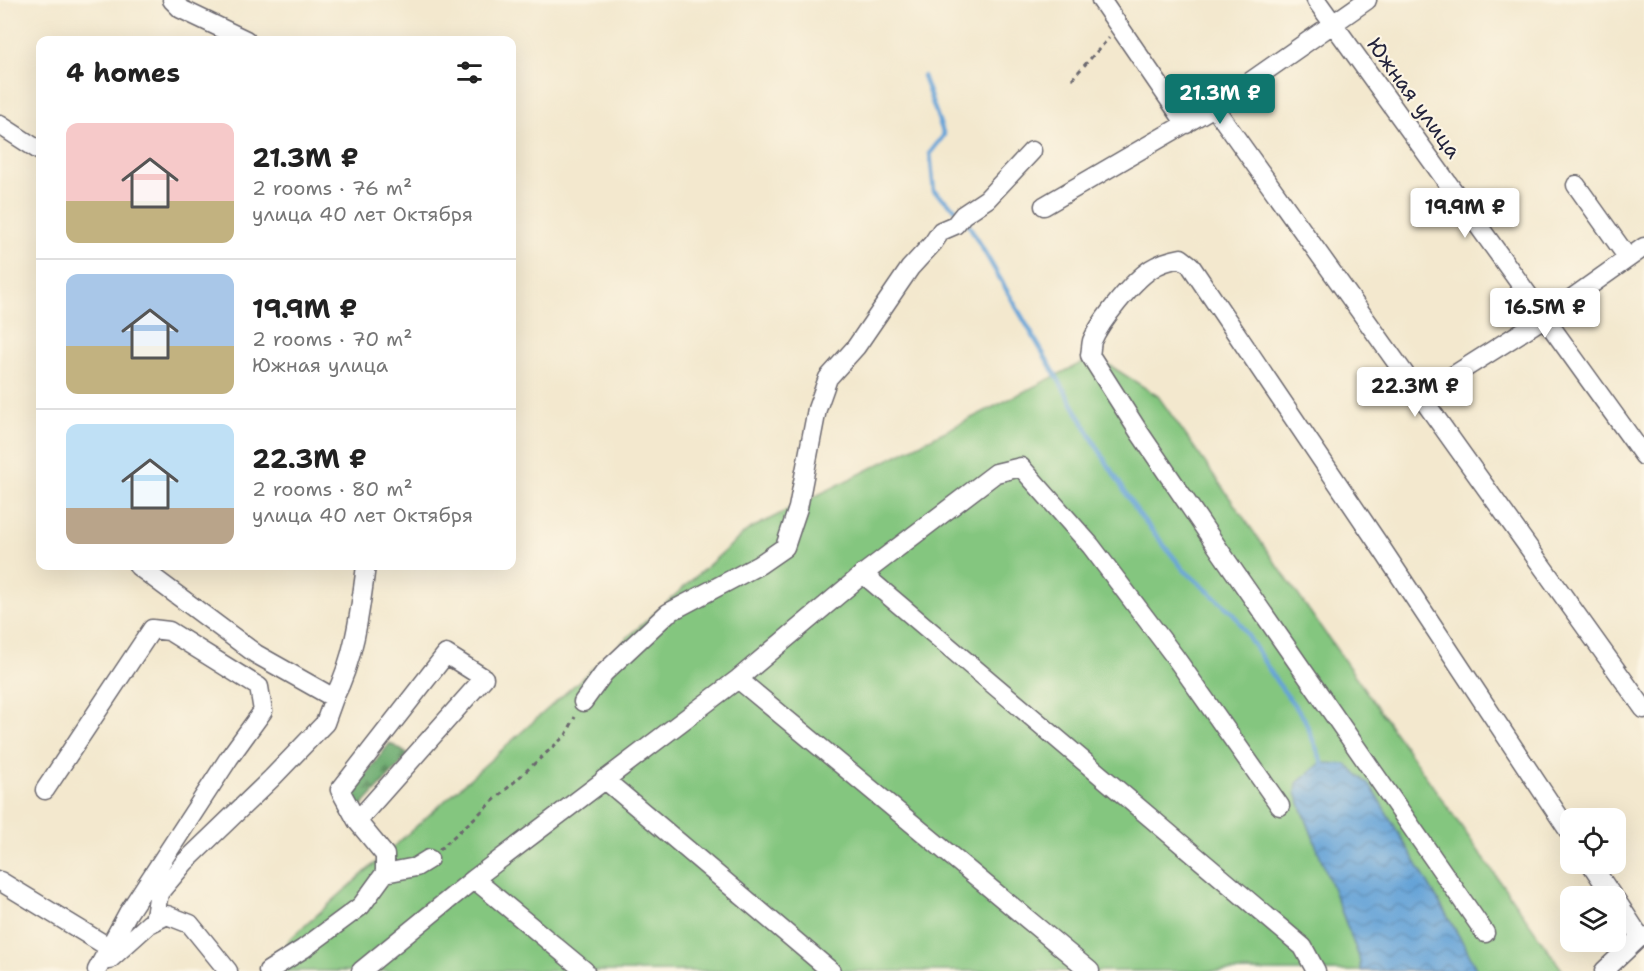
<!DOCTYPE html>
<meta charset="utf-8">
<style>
:root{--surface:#fff;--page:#f2f2f2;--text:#222;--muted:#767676;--line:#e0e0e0;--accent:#0f766e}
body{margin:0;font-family:"Shantell Sans",sans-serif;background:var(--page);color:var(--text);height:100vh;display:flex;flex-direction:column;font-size:22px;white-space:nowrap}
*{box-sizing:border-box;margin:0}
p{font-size:20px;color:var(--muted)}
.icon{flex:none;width:33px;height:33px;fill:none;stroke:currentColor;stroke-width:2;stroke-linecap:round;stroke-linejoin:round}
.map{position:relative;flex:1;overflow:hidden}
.sheet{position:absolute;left:36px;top:36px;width:480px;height:534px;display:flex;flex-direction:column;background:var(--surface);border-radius:12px;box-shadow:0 6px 24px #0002}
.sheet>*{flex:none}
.buttons{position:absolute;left:1560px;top:808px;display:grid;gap:12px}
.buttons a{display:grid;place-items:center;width:66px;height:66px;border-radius:12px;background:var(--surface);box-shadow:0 6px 24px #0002;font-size:30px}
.price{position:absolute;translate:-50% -51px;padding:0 14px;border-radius:6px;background:#fff;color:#222;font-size:20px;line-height:39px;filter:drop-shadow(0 2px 3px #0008)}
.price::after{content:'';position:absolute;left:50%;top:36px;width:18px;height:14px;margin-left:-9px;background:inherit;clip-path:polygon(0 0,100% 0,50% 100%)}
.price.selected{background:var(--accent);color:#fff}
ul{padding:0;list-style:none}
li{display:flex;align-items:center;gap:18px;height:150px;padding:0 30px}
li+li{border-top:2px solid var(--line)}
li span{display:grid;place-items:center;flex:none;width:168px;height:120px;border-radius:12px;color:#555}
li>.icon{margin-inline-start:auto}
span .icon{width:72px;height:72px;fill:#fffc;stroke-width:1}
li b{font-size:26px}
h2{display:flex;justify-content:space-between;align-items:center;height:72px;padding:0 30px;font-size:26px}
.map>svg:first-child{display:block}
.forest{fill:url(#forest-firs);stroke:#466654;stroke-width:1.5}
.garden{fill:#84c67f;stroke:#53745d;stroke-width:1.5}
.water{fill:url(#water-waves);stroke:#446289;stroke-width:1.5}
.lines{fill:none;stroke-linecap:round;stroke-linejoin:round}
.stream{stroke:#65a3d7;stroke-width:4.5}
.minor-casing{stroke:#6b676e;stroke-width:21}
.path{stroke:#6b676e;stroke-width:3;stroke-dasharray:4.5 4.5;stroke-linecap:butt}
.minor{stroke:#fff;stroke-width:18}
.labels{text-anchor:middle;stroke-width:4.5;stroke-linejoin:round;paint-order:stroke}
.street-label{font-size:21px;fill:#22223b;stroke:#fcf5e5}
</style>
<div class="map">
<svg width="1644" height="971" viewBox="0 0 1644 971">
<defs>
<pattern id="forest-firs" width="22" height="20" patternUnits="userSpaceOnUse" patternTransform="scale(1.5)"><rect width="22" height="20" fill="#6bab6e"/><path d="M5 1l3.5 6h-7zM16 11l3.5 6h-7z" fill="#588b5c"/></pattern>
<pattern id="water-waves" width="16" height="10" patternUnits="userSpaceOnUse" patternTransform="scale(1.5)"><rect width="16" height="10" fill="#65a3d7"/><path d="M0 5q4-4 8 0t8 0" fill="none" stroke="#5384b0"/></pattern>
</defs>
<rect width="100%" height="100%" fill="#fcf5e5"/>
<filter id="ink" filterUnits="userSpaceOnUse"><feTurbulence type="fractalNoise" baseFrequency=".0167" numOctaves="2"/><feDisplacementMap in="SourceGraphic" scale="12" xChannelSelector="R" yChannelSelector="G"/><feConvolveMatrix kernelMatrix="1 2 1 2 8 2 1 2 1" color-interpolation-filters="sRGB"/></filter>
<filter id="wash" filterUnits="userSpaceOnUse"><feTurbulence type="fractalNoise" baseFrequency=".008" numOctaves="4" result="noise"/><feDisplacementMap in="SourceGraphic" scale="24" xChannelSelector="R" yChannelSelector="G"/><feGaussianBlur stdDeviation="1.35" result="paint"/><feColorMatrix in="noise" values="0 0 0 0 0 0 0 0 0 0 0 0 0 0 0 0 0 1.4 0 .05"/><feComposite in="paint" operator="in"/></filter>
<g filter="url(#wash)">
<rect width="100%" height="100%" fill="#f3e8ce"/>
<!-- forest -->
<path class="forest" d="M390,743L409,755L360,808L349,796Z"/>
<!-- garden -->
<path class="garden" d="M1095,356L1158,396L1563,971H1477L1466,948L1372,788L1296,793L1359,957L1361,971H275L289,940L748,530Z"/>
<!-- water -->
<path class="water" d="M1321,763L1346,764L1372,788L1466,948L1477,971H1361L1359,957L1296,793L1297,783Z"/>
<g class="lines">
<!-- stream -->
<path class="stream" d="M923,76L944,135L930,153L934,191L959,212
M966,220L1099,450L1138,513L1184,570L1234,614L1277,682L1304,718L1324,767"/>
</g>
</g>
<g filter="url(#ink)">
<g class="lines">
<!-- minor casing -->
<g class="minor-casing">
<path id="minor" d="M172,0L181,9L246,40
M1101,0L1186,124
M1316,0L1644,456
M1214,107L1644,709
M0,125L40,151
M1576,185L1628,258
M1044,206L1214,107L1367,0
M1421,396L1544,318L1644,247
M138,566L256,654L334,698L325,723L272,778L185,862L159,893L154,921
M863,574L1303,947L1316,971
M738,679L1090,971
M334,698C355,657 360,611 366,566
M583,702L604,673L668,613L759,565L785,547L798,508L817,409L828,378L856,347L910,268L933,243L941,231L955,225L963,215L987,199L1032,151
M604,779L831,971
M45,790L152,629L169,631L259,687L263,711L229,758L128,913L97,970
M357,821L484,678L446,654L340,790L357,821L385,855V873
M1591,864L1613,897
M474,879L585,971
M0,881L110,948
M1616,900L1640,937
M1485,933L1220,551L1139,432L1090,355C1091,351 1091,345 1092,341C1101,320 1132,282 1151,269C1160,263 1170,260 1181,258L1190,265L1382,549L1570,833
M109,960L149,924L167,915L190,924L228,971
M268,971L303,949L361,906L385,873L416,867L429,859
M361,971L474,879L738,679L863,574L996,473L1021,467L1091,546L1175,657L1280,806
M1604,971L1640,937L1644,936"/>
</g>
<!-- path -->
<path class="path" d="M1072,79L1109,38
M439,850L566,735L575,717"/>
<!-- minor -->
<use href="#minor" class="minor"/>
</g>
</g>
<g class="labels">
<!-- street labels -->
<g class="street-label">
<text transform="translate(1414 98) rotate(54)" y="7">Южная улица</text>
</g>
</g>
</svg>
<div class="buttons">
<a><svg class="icon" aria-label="locate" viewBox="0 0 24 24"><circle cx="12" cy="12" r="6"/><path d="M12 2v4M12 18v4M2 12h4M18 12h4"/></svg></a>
<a><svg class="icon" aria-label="layers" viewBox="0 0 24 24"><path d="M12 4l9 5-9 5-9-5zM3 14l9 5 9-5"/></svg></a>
</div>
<b class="price selected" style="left:1220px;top:125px">21.3M ₽</b>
<b class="price" style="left:1465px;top:239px">19.9M ₽</b>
<b class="price" style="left:1545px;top:339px">16.5M ₽</b>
<b class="price" style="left:1415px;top:418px">22.3M ₽</b>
<section class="sheet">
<h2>4 homes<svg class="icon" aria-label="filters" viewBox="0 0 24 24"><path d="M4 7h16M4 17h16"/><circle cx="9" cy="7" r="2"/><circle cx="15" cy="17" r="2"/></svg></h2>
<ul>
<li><span style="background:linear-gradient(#f6c9c9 65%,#c2b280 0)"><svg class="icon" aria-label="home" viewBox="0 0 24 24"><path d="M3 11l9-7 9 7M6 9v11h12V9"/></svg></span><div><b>21.3M ₽</b><p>2 rooms · 76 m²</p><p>улица 40 лет Октября</p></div></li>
<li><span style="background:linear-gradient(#a9c7e8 60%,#c2b280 0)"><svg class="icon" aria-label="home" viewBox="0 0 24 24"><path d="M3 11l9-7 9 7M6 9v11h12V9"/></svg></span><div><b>19.9M ₽</b><p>2 rooms · 70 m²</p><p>Южная улица</p></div></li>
<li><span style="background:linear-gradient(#bfe0f5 70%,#b9a48a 0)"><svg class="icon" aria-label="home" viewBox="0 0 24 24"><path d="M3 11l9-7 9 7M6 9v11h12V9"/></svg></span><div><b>22.3M ₽</b><p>2 rooms · 80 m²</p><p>улица 40 лет Октября</p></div></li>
</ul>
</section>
</div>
